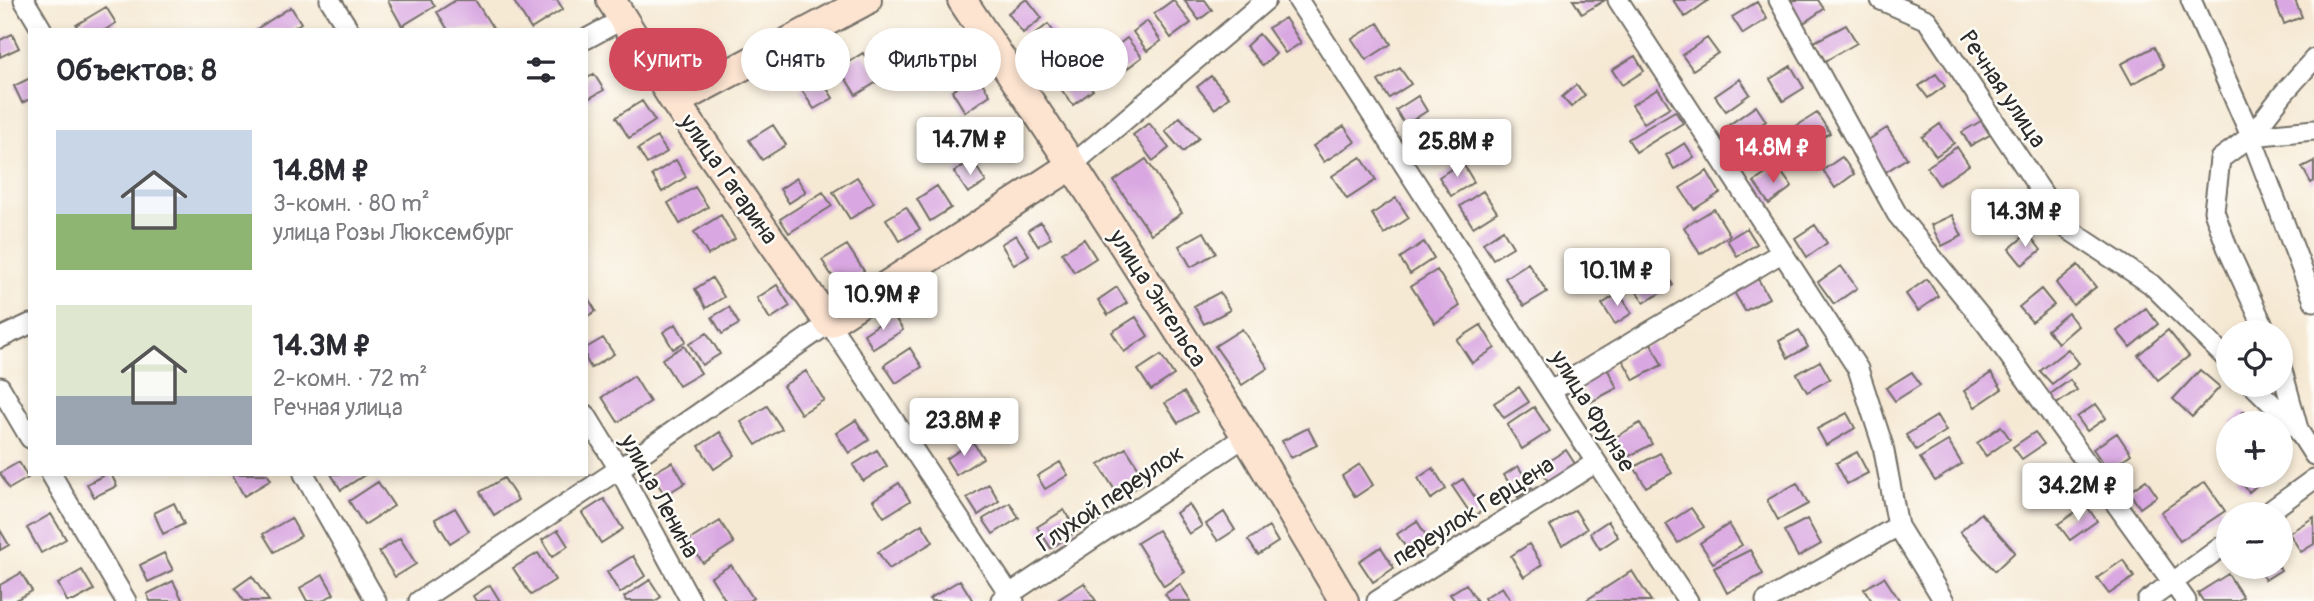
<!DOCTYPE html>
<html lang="ru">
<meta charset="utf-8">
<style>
:root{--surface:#fff;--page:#f2f2f3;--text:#2b2b33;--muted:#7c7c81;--accent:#d1495b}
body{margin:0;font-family:Pangolin,sans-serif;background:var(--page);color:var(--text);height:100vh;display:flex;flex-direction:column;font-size:26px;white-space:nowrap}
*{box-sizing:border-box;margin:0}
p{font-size:23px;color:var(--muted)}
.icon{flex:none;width:38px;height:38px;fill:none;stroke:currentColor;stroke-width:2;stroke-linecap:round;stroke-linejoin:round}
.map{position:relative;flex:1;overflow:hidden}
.details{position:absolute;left:28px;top:28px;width:560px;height:448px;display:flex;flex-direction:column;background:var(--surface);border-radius:0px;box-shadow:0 4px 10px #0003}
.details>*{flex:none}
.guide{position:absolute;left:609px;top:28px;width:665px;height:63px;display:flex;gap:14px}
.controls{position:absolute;left:2216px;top:320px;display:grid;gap:14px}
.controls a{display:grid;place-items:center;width:77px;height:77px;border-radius:50%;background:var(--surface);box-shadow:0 4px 10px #0003;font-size:35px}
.price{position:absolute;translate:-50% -60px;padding:0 16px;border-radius:7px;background:#fff;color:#222;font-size:23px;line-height:46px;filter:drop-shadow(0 2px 4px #0008)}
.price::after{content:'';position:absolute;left:50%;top:42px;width:21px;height:16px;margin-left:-10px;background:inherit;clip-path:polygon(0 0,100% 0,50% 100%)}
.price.active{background:var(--accent);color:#fff}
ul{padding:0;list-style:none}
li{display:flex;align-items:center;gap:21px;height:175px;padding:0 28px}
li span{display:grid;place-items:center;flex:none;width:196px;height:140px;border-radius:0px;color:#555}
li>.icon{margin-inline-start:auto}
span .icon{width:84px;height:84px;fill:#fffc;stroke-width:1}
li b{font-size:30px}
h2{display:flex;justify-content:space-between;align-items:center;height:84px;padding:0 28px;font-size:30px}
.tag{padding:0 24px;border-radius:32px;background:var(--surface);box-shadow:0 4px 10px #0003;font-size:24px;line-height:63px}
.tag.active{background:var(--accent);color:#fff}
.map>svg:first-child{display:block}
.building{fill:#d9a7e1}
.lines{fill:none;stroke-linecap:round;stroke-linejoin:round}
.street-casing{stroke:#726e66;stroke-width:23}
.secondary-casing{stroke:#726e66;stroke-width:32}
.street{stroke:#fff;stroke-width:19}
.secondary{stroke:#fde4d1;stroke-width:28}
.labels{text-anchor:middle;stroke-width:5;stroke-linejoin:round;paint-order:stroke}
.street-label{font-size:24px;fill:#2b2b2b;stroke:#fdfcf7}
</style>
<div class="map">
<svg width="2314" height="601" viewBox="0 0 2314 601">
<rect width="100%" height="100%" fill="#fdfcf7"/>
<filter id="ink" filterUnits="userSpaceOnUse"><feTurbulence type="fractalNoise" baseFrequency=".0143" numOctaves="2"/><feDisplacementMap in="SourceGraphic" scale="14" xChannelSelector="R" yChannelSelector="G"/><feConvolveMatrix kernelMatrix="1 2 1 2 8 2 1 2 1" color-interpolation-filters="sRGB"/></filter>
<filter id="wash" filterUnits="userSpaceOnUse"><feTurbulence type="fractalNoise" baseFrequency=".00686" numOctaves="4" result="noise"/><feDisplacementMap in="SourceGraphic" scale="28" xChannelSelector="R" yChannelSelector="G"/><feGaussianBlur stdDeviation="1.57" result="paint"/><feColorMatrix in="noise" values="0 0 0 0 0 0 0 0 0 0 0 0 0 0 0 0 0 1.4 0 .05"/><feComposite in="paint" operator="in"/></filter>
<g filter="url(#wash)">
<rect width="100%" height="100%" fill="#f6e9d4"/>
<g id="blocks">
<!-- building -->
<path class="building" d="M389,0H431L435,6L402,26L388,1Z
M456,0H475L494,30H448L437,12Z
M513,0H557L563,9L531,29Z
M1025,0H1028L1042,18L1023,33L1008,13Z
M1173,0L1191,23L1171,38L1154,14Z
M1184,0H1205L1212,10L1199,20Z
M1573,0H1605L1582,14Z
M1673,0H1709L1685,17Z
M1785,0H1818L1824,9L1802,24Z
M2274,0H2295L2302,17L2284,24Z
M1757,2L1767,19L1743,34L1732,17Z
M106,7L116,23L105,30H79L76,25Z
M291,7L301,23L290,30H255Z
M1285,18L1301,43L1285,53L1268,28Z
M1147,21L1161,41L1147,51L1133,32Z
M1378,23L1391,44L1366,60L1352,39Z
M1048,24L1064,45L1044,60L1028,40Z
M1846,25L1857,43L1825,61L1814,42Z
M942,32L956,53L934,67L920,46Z
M12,34L19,48L0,57V40Z
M1259,34L1276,54L1263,66L1246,46Z
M1127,38L1142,57L1125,70L1110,51Z
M1707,38L1718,53L1693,70L1682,55Z
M2154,47L2164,67L2132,84L2121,64Z
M863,53L880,80L856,95L839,68Z
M1635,56L1644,71L1622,85L1612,70Z
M1791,66L1804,88L1783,101L1770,79Z
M1400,68L1411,84L1389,98L1378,81Z
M1077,69L1093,90L1073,105L1057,84Z
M594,74L604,90L586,100V79Z
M1936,74L1945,86L1928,98L1919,86Z
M977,75L990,95L965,112L952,91Z
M1211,76L1229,97L1215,109L1197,87Z
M30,78V99L22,103L14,86Z
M820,78L833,98L814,109L801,89Z
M1740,79L1750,94L1726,111L1715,96Z
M1576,85L1585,95L1571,107L1562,97Z
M1658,89L1670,107L1644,123L1632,105Z
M1418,96L1427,111L1405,125L1396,110Z
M642,101L655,121L629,138L616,117Z
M1756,106L1766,121L1736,142L1726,127Z
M1675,111L1683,123L1636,152L1628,139Z
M1817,113L1830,133L1799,152L1787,132Z
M1180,117L1199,138L1183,152L1165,131Z
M1981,121L1990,135L1970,146L1962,132Z
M1007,122L1023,147L1002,160L987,135Z
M1149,123L1169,148L1153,161L1133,135Z
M1940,124L1954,143L1936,156L1922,137Z
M773,125L786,145L762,160L749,140Z
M1344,126L1355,142L1324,162L1313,146Z
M1887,128L1907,158L1884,173L1865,142Z
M657,137L667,152L647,164L638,149Z
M1685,143L1694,157L1674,169L1666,155Z
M1957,147L1969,165L1939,185L1927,167Z
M1361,157L1376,180L1347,199L1332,176Z
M1842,157L1854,174L1835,188L1823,170Z
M1146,159L1182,213L1151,234L1114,181Z
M676,160L686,177L662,192L652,175Z
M972,160L986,182L968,193L954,172Z
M2314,161V181L2311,183L2302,167Z
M1462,162L1474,182L1451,196L1439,177Z
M1777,166L1792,187L1769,204L1754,182Z
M1707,171L1720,193L1694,209L1680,188Z
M857,177L874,203L850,219L833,192Z
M797,178L806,192L789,203L780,189Z
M937,186L951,208L930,221L917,199Z
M695,187L708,207L680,224L668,203Z
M1483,191L1497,212L1473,227L1460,206Z
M823,192L832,206L789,233L780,219Z
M1396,198L1409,218L1384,234L1372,214Z
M906,207L920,229L900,241L886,219Z
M1714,209L1730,235L1700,254L1684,227Z
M721,215L735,239L708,255L694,232Z
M1952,215L1962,236L1942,246L1931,225Z
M1041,222L1051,238L1038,246L1028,230Z
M1815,225L1827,243L1807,257L1795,238Z
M1747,228L1757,244L1737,256L1727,240Z
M1503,230L1513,247L1493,259L1483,243Z
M1204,232L1216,253L1191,267L1179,246Z
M2028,233L2041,250L2022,265L2009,249Z
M1016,235L1029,255L1014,265L1001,244Z
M1084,239L1096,258L1074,272L1062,253Z
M1424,242L1434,258L1410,274L1400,258Z
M847,245L864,271L839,287L822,260Z
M1653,254L1673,285L1644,303L1624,272Z
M1528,263L1547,292L1524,306L1505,278Z
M2078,265L2096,287L2073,305L2056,283Z
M1841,266L1857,288L1834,304L1818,282Z
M1437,270L1460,306L1435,323L1411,286Z
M712,278L724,297L706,308L695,289Z
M1758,279L1769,298L1745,311L1734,292Z
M1927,279L1938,296L1918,311L1906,294Z
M777,285L790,306L770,319L757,298Z
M1117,287L1127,303L1108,315L1098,300Z
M2041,289L2054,305L2032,322L2019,307Z
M1220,292L1230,310L1204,324L1194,306Z
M1619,293L1632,313L1615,324L1602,304Z
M586,295L596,311L586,317Z
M729,307L739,324L722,334L712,317Z
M2146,308L2158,324L2130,347L2117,331Z
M2068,313L2078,326L2058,343L2047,330Z
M893,315L903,330L873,349L864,334Z
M1136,317L1148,336L1124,352L1112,332Z
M676,324L686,341L673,349L663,332Z
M1481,325L1495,348L1472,363L1457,340Z
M1242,329L1268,368L1242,385L1215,346Z
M1799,330L1808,347L1788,358L1779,341Z
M2168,330L2189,356L2158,380L2138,355Z
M707,333L720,354L702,365L689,344Z
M603,338L614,354L591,368L586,359V348Z
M1651,343L1662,365L1634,380L1622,359Z
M684,346L701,373L679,386L662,359Z
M910,348L922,367L896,383L884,365Z
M2068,349L2079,363L2052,384L2040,371Z
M1161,355L1174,375L1151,390L1138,370Z
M1820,361L1830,379L1807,392L1797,374Z
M1606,366L1617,388L1591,402L1579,380Z
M2200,370L2220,387L2192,417L2173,399Z
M806,371L824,400L801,414L783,386Z
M1912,372L1920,385L1895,401L1886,388Z
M1991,373L2002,389L1975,407L1964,391Z
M634,376L650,402L618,422L602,397Z
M2070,380L2077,390L2055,405L2049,395Z
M1519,387L1529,402L1504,418L1494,403Z
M1184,392L1197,412L1178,423L1165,403Z
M2096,404L2106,418L2087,431L2077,417Z
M767,406L782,429L756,445L741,422Z
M941,407L953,426L932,439L920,421Z
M1534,407L1550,431L1522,449L1507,425Z
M2244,411L2255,424H2229Z
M1847,413L1855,428L1826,445L1817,429Z
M1937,416L1946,431L1916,450L1906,435Z
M856,420L869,440L849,453L836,433Z
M1640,423L1652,444L1626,458L1614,438Z
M2001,426L2010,439L1986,456L1977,443Z
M1308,428L1317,445L1291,458L1282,441Z
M720,432L735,455L714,469L699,446Z
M2035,432L2044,444L2022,459L2013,447Z
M2117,433L2131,454L2108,470L2093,449Z
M1948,441L1962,464L1935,481L1920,458Z
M973,442L983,458L956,475L946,459Z
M1126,448L1147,481L1120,498L1099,465Z
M877,450L887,466L863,481L853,465Z
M1566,450L1577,467L1550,484L1539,467Z
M1857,452L1868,473L1847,484L1836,463Z
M1660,453L1672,473L1646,487L1634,467Z
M19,462L28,478L9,489L0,473Z
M672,462L685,483L665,495L651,474Z
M1060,462L1068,475L1045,489L1037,476Z
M1360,464L1373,485L1355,497L1342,476Z
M1518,466L1532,488L1518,497L1504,475Z
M2057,467L2068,482L2047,495L2037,481Z
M1433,468L1446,489L1431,499L1418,478Z
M106,474H111L117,486L94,497L87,484Z
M232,474H267L271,480L244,496Z
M331,474H366L341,490Z
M2236,476H2268L2249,492Z
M504,478L518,500L494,515L480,492Z
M1463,479L1483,510L1473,517L1452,486Z
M2146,480L2157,496L2140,508L2129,492Z
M378,482L394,506L364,525L349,501Z
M2205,482L2225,511L2180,541L2161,512Z
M899,483L910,501L884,517L873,500Z
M1797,483L1808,504L1778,520L1767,500Z
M989,484L999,501L978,515L967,498Z
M604,499L623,529L601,543L582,513Z
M174,503L184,524L163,534L154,513Z
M1010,503L1019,518L993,534L983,519Z
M1189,504L1202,526L1189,534L1176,513Z
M2086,505L2097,521L2070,540L2058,524Z
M455,508L469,531L450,543L435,519Z
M1691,508L1704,527L1678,543L1666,524Z
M1064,510L1077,531L1051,548L1037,527Z
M1575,510L1587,529L1562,545L1550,526Z
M1224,512L1235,530L1218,541L1206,524Z
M1981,513L2015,552L1995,571L1960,532Z
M51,514L66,539L41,553L27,528Z
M2314,517V544L2301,552L2289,533Z
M291,518L301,536L274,552L263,534Z
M1807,519L1821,544L1798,557L1784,531Z
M720,521L734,543L703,563L688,541Z
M1417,521L1432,545L1412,557L1397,534Z
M1608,521L1618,537L1600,549L1590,533Z
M922,524L933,542L889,569L878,552Z
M1729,524L1742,545L1713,563L1700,543Z
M1269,527L1278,542L1258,555L1248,540Z
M0,530L9,545L0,550Z
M558,530L568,546L552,557L542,540Z
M1158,530L1185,572L1164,586L1137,543Z
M400,538L416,564L395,577L379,552Z
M1529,544L1542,565L1524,577L1511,556Z
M1381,547L1394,568L1373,582L1359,561Z
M1750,550L1763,574L1727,593L1714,568Z
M164,553L173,570L148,582L140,565Z
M538,553L555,580L531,595L513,568Z
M633,556L645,576L620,593L607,572Z
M2123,560L2134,577L2109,594L2097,578Z
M731,565L753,598L749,601H726L711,577Z
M2257,567H2279L2281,570L2265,580Z
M82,570L94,590L74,601H67L58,584Z
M1632,571L1651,601H1585Z
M21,573L32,591L14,601H0V585Z
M2228,574L2243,597L2237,601H2203L2198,593Z
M323,575L334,594L322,601H307L300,588Z
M252,576L269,601H244L235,588Z
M1884,577L1900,601H1872L1864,589Z
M650,580L661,597L655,601H626L624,597Z
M960,580L973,601H931L929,599Z
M173,581L183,601H150L147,594Z
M1084,583L1096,601H1056Z
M1180,584L1191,601H1170L1165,594Z
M1466,584L1477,601H1455L1450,594Z
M490,585L500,601H476L473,596Z
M1502,587L1511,601H1486L1484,598Z"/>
</g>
</g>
<g filter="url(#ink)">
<use href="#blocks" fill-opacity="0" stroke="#726e66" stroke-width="2"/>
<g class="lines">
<!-- street casing -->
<g class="street-casing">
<path id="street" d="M24,0L42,30
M330,0L349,30
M1298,0C1428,200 1555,403 1688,601
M1618,0L1858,369L1883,446L1898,526L1944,601
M1779,0L1897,214L1987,325L2186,601
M1881,0L1927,20L2065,227L2151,284L2228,360
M2191,0L2251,136L2220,159L2214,211L2227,247L2266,332
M586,39L623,19
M2251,136L2314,301
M2251,136L2283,94L2314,59
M2251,136L2314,130
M1072,165L1266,0
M0,338L30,324
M2280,363L2298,429
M2253,385L2298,430L2314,455
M0,387L30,438
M1551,391L1781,253
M586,415L619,469L691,601
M51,474L126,601
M304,474L376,601
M2266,514L2314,479
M1001,600L1246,436
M419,601L619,469L829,323L1014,601
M1377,601L1595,463
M1766,601L1898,526
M2147,601L2228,542"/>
</g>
<!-- secondary casing -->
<g class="secondary-casing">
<path id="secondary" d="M611,0L675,102L829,323L1072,165
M962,0L1072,165L1246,436L1344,601
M675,102L867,0"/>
</g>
<!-- street -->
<use href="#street" class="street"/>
<!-- secondary -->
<use href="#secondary" class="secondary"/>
</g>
</g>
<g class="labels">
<!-- street labels -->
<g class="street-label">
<text transform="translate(2003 89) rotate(56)" y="8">Речная улица</text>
<text transform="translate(729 179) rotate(55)" y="8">улица Гагарина</text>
<text transform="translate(1158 298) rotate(57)" y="8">улица Энгельса</text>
<text transform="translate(1593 411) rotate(58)" y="8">улица Фрунзе</text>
<text transform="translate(660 496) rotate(61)" y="8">улица Ленина</text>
<text transform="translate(1110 498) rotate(-34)" y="8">Глухой переулок</text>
<text transform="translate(1473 511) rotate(-32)" y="8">переулок Герцена</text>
</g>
</g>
</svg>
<div class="controls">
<a><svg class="icon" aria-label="locate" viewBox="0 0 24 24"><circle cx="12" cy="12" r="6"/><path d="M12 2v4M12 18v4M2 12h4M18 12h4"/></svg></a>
<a>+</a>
<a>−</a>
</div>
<b class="price" style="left:970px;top:177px">14.7M ₽</b>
<b class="price" style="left:1457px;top:179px">25.8M ₽</b>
<b class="price active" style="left:1773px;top:185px">14.8M ₽</b>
<b class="price" style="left:2025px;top:249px">14.3M ₽</b>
<b class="price" style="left:1617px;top:308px">10.1M ₽</b>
<b class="price" style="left:883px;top:332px">10.9M ₽</b>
<b class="price" style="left:964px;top:458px">23.8M ₽</b>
<b class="price" style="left:2078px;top:523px">34.2M ₽</b>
<div class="guide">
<a class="tag active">Купить</a>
<a class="tag">Снять</a>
<a class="tag">Фильтры</a>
<a class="tag">Новое</a>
</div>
<section class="details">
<h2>Объектов: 8<svg class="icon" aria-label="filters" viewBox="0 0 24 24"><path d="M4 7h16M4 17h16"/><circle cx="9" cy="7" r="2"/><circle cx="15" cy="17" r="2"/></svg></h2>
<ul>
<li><span style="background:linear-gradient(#c9d6e8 60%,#8fb573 0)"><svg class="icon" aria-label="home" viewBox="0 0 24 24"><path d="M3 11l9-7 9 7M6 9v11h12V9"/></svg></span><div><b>14.8M ₽</b><p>3-комн. · 80 m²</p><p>улица Розы Люксембург</p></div></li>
<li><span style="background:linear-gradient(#dfe7d0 65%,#9aa5b1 0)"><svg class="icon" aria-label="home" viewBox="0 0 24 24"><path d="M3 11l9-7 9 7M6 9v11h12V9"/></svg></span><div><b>14.3M ₽</b><p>2-комн. · 72 m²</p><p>Речная улица</p></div></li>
</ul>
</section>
</div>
